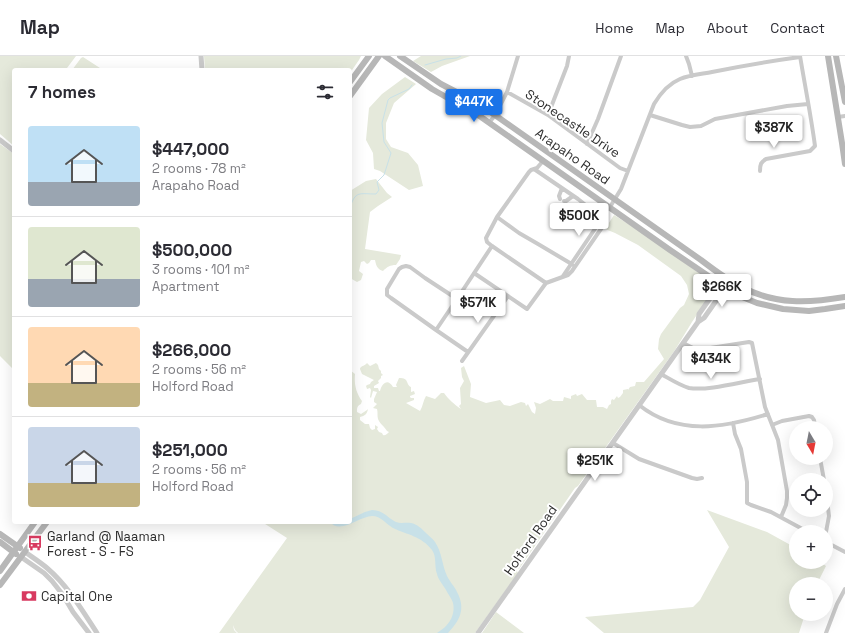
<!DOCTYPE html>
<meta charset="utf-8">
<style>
:root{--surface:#fff;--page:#f2f2f3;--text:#2b2b33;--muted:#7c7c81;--line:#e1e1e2;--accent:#1a73e8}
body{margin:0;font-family:"Space Grotesk",sans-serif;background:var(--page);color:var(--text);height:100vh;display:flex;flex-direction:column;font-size:15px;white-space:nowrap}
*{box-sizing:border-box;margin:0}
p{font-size:13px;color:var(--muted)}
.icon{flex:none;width:22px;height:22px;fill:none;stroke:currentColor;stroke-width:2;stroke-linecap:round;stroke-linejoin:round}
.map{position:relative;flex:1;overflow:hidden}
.drawer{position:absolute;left:12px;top:12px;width:340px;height:456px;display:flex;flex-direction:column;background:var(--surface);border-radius:4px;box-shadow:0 4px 16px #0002}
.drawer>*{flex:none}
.needle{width:26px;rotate:170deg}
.fabs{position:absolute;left:789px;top:365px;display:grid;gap:8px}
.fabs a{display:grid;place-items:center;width:44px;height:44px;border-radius:50%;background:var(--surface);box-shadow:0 4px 16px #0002;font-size:20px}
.price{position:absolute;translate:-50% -34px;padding:0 9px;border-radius:4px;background:#fff;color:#222;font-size:13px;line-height:26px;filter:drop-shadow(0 1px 2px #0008)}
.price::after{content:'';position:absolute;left:50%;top:24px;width:12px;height:9px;margin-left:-6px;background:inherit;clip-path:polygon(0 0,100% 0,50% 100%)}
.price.on{background:var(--accent);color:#fff}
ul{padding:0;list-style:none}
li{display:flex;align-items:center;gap:12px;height:100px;padding:0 16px}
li+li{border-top:1px solid var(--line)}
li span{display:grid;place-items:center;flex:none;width:112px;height:80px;border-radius:4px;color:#555}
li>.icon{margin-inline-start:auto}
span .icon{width:48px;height:48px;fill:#fffc;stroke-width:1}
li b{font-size:17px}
h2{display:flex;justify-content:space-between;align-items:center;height:48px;padding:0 16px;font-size:17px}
header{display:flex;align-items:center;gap:24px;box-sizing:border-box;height:56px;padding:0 20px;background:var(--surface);border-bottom:1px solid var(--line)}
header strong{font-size:19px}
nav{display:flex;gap:22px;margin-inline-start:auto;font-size:14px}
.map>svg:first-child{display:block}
.green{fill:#e5e9db}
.water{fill:#c8e1e8}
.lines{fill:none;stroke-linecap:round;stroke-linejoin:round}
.stream{stroke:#c8e1e8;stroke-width:1}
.minor{stroke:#cacaca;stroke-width:4}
.tertiary{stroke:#cacaca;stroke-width:5}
.secondary{stroke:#b7b7b7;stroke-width:6}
.labels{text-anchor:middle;stroke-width:4;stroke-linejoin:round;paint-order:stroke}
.street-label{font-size:13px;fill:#2d2d2d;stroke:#fff}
.poi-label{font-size:13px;fill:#2d2d2d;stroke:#fff;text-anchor:start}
</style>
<header>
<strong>Map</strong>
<nav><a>Home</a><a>Map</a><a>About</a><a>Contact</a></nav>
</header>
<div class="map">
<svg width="845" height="577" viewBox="0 0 845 577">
<rect width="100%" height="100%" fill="#fff"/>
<!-- green -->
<path class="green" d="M0,0H76L67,12L64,14H14V90L0,78Z
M204,0H361L359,4L350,17V14H205Z
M421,0H470L442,10L431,16L413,5Z
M83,1L100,12L98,14L95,12L93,14H72L81,2Z
M405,21L416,28L394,47L386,67V83L391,91L408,97L418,109L423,130L409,134L380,115L374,113L373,97L366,84L369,52L382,38Z
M0,88L14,98V314L0,300Z
M376,123L387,137L392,141L378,150L370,156L365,193L401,199L400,203L396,209C390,209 387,211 383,215C377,213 376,209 375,204H371L369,207L367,208L364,205L361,206L359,215L363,218L361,224L357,226L350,222V135L366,125Z
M614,159L644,178L713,227L714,228L715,232L692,266L675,294L578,430L575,432L519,513L515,511L518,517L475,577H238L235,574L233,569L234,574L237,577H219L287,482L262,466H350V314L355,318C354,328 356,337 362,345L361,348C357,350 357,352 357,356L361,358L367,354L368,353C367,358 365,360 360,361V364L365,368H369L370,372L372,374L375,373V369L378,371L377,373L379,376L382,377L383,379C385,380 387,378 389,376L387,375C384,370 380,368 378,363C377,360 378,356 377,353L373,352L377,348L374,346V343L377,336L373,335L371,342L370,341L371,334L370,332L367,333L366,330L367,329L370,328L371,326L374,324L362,318L360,313C360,310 365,310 367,307L370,310L376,307L378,309L379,313L381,315V317L383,319L381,320V322L378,325L379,327L374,330V332H378L379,335H380C382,327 388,322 393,331H397L396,329L399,322C410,322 405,328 411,331V336L414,335L415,338L410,340V341L411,342H414V344L406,347L420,355C423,350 423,345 426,340L435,343L441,337H444C449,344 454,348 461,353L459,350L461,348L460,332L464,325L462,321L461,312L464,310L471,328L470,341L486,347L500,344L504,349L510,350L521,346L525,347L526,350L528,348L532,356L535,358L536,352L534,346L540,348L550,343L553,345H563L564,341L571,343V340L576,338L577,340L582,338L587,344H596L597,351H603L607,353L609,349L611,348V345L612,343L614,344L617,340L618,342L620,341L623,337V334L628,333V334L630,331L635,330L636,326H644L664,303L658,293L659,283L661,278L680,252L684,249L689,238L687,229L681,220L638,189L615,177L605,173Z
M707,454L767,476L796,492V506H820L826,510L817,528H796V558H805L799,577H604L585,561L693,551L700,544L729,491Z
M496,556L524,577H482Z"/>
<!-- water -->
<path class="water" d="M372,454C385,455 386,461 396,466C401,468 406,466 411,467C417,468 422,473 426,477C429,480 433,483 435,486C442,496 442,509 447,520C450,526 455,531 457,536C466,553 460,564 448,577H437C440,575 444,572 446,570C452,564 455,555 453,547C452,543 448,538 446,534C443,529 438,523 437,518C434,510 437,501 432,494C421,480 408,479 393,472C386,468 381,460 372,460C360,460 340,479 330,466H350V463L365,456Z"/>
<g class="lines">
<!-- stream -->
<path class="stream" d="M425,9L446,3L457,2L461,0
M350,152C355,134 360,138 376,138L379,134L377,126L384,119L391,97L384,86L382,67L388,44L390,42L409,33L412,29
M350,154V161"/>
<!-- minor -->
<path class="minor" d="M686,0L689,8L692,20
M507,36L548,59L620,112L628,115
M548,59L567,10L569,0
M650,59L682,69L690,71L701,70L715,63L787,50L808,48
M838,61L845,60
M489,67L495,59L507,36L518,0
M587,88L598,63L621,0
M543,105L537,112L531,114L529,116L497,161L519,177L538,188L575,210
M760,115C760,108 761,106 766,103L810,95L815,90C811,60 805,30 800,0
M560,143L559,140L562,132
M564,145H566L573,140
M610,151L621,133L654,48C660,38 668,28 680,23C690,19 702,18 712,16C741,10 771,5 800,1
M497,161L486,182L487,186L492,190L546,227L568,219L572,215L603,170V166L602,162L578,143L534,113
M474,217L527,253L546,227
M563,220L603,161C603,157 604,154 608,153
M457,243L436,274L391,242L387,239V233L399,213L402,211L406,210L410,211L425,222L457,243L492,190
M436,274L468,296
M683,287L693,292L704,293L749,286L752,287L765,351L778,384L787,435V442L786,449L781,461
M462,305L508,240
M661,318C670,323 679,329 689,332C708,335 740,326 760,323
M639,349C678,380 723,372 768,358
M733,367L735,378L741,393L747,426V447L751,449L771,456L808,476
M772,369L782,365L809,360L812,361L814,364L815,372
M613,387L639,403L692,422L697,423L702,422
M820,402L824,424
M826,476L829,460L826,436
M826,486L845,496
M826,577L837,548L845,533"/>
<!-- tertiary -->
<path class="tertiary" d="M201,0L202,14
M0,84L14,95
M698,266L704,262L730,225
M25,496C32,501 40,506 47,512C68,530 82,554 97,577
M21,501L44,517L52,525L63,539L73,556L89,577
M478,577L698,266L699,258L725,221"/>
<!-- secondary -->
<path class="secondary" d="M385,0L432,33L481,61L670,194L735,238L757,247L783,253L809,255L825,253L845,250
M400,0L441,28L468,42L495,59L701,204C714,214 727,224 742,231C775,249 809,247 845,241
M828,0L842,87L845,108
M836,0L845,46
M350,26L369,0
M350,40L379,0
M0,478L20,492
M0,486L16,498
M0,515L35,466
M0,529L47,466"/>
</g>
<!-- icons -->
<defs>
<g id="bus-bare" transform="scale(1.2)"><path d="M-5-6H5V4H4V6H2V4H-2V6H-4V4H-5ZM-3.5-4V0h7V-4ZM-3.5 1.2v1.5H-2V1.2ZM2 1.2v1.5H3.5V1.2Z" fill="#d83a60" stroke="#fff" stroke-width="2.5" paint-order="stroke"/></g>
<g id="bank-bare" transform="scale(1.2)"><path d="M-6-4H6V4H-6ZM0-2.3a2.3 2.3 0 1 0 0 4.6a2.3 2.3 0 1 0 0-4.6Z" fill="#d83a60" stroke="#fff" stroke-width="2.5" paint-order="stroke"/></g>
</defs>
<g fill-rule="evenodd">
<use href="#bus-bare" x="35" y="487"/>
<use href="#bank-bare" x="29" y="540"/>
</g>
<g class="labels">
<!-- street labels -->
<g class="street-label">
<text transform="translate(573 67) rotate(34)" y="5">Stonecastle Drive</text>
<text transform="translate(573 100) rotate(35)" y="5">Arapaho Road</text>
<text transform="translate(530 484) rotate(-55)" y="5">Holford Road</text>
</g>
<!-- poi labels -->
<g class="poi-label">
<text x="47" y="485">Garland @ Naaman<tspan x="47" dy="15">Forest - S - FS</tspan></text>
<text x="41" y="545">Capital One</text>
</g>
</g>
</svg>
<div class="fabs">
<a><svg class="needle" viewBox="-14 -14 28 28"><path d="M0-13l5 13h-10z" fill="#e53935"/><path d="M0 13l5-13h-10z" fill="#7c7c81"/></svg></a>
<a><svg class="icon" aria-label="locate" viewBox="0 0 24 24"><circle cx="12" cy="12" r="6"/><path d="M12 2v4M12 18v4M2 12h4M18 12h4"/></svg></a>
<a>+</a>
<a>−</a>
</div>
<b class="price on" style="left:474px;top:67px">$447K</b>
<b class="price" style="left:774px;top:93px">$387K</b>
<b class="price" style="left:579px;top:181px">$500K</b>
<b class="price" style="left:722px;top:252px">$266K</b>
<b class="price" style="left:478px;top:268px">$571K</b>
<b class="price" style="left:711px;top:324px">$434K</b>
<b class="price" style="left:595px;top:426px">$251K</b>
<section class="drawer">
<h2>7 homes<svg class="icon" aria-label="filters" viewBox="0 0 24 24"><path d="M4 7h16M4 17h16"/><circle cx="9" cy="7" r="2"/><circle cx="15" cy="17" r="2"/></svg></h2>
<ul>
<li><span style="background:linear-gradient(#bfe0f5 70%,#9aa5b1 0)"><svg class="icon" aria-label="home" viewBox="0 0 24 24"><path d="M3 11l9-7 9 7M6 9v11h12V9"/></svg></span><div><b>$447,000</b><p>2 rooms · 78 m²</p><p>Arapaho Road</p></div></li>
<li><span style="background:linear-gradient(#dfe7d0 65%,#9aa5b1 0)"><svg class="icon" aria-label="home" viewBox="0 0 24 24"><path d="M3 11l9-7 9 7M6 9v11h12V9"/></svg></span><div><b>$500,000</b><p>3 rooms · 101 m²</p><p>Apartment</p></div></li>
<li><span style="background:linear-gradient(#ffd9b3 70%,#c2b280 0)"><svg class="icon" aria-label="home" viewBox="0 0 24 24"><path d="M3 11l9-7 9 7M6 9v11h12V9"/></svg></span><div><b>$266,000</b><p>2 rooms · 56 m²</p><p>Holford Road</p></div></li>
<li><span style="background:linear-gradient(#c9d6e8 70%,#c2b280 0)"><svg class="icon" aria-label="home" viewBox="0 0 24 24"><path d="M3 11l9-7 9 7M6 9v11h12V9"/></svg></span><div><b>$251,000</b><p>2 rooms · 56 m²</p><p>Holford Road</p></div></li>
</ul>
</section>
</div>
